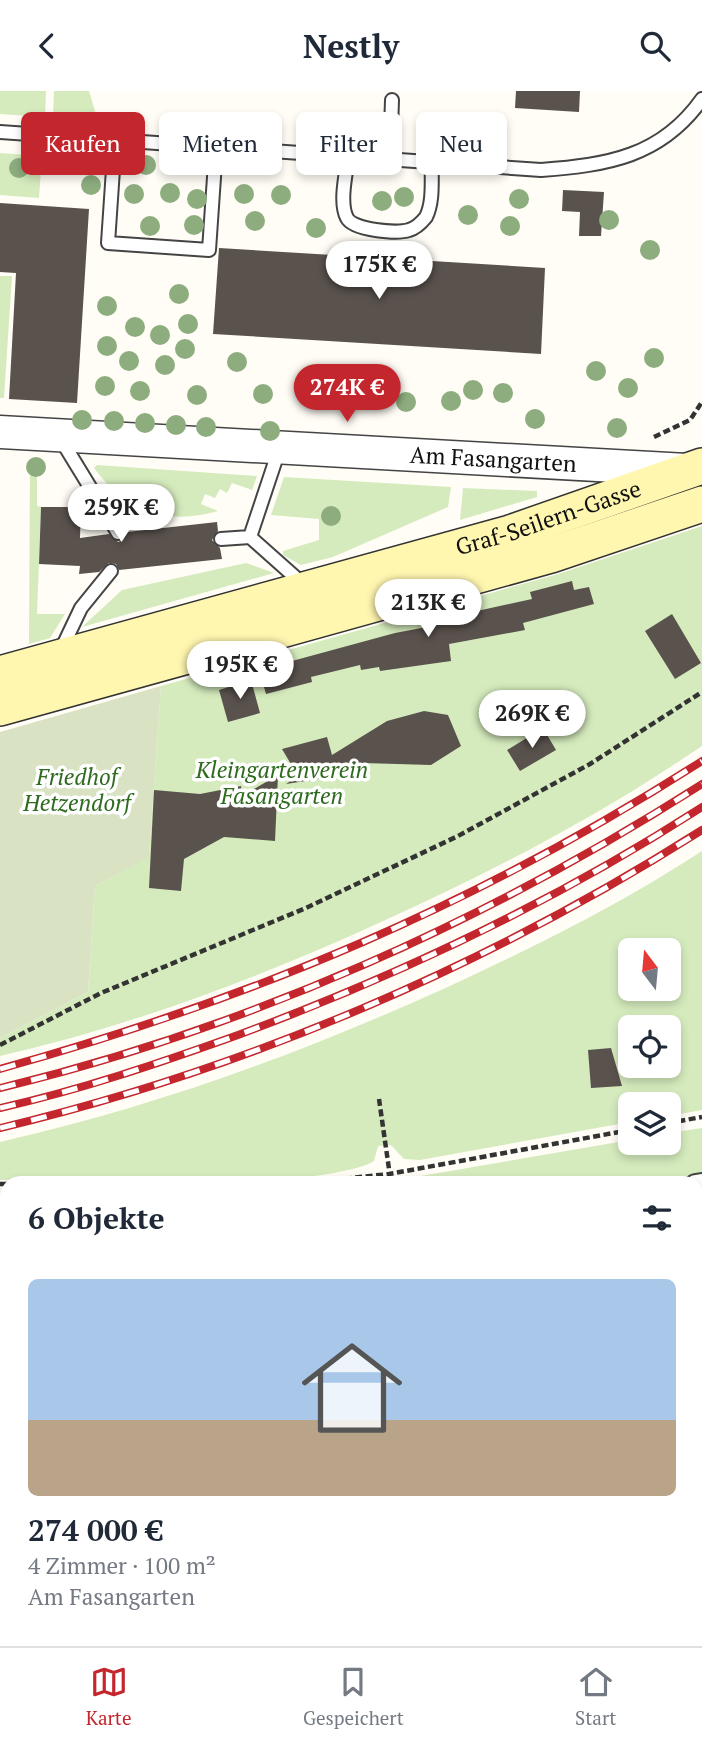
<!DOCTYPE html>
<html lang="de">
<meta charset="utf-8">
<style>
:root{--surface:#fff;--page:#f2f2f3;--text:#1f2937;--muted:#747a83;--line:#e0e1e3;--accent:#c4262e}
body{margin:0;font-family:"PT Serif",serif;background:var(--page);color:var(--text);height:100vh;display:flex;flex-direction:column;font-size:26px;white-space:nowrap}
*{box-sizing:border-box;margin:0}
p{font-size:23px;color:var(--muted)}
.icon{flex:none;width:38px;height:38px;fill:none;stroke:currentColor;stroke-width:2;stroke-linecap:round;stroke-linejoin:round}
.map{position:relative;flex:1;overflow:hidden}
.panel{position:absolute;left:0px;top:1085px;width:704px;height:471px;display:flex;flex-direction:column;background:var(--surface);border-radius:21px 21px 0 0;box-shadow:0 4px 10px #0003}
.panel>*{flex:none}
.hud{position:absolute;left:21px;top:21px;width:662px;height:63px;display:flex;gap:14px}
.needle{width:46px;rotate:344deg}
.tools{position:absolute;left:618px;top:847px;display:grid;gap:14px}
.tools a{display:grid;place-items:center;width:63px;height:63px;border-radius:10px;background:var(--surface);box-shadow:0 4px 10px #0003;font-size:35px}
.price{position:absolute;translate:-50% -60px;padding:0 16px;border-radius:24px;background:#fff;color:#222;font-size:23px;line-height:46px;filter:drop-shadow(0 2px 4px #0008)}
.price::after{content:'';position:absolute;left:50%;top:42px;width:21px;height:16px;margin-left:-10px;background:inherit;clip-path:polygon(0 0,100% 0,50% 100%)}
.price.current{background:var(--accent);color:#fff}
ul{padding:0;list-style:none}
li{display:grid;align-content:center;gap:14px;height:371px;padding:0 28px}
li+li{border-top:2px solid var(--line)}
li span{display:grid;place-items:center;height:217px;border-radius:10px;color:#555}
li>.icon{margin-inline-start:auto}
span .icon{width:126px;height:126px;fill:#fffc;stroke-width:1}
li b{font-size:30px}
h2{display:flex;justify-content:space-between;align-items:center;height:84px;padding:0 28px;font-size:30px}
.pill{padding:0 24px;border-radius:10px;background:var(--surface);box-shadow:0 4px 10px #0003;font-size:24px;line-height:63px}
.pill.current{background:var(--accent);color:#fff}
header{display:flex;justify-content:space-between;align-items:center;height:91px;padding:0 28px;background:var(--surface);font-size:32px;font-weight:600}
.tab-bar{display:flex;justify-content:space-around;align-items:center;height:98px;border-top:2px solid var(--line);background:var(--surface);font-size:19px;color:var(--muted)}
.tab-bar a{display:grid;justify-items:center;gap:4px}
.tab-bar .current{color:var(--accent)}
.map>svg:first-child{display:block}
.green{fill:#d5ebbd;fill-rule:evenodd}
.cemetery{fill:#d9e3c4}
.building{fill:#5a524d}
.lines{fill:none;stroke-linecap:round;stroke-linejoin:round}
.service-casing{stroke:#444;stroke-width:16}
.minor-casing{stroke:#444;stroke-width:28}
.tertiary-casing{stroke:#444;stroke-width:35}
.secondary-casing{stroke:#333;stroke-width:38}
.path{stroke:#333;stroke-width:4.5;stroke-dasharray:7 3.5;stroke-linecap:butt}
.service{stroke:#fff;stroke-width:12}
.minor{stroke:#fff;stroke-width:24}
.tertiary{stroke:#fff;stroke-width:32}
.secondary{stroke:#fff6b0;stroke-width:35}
.rail-casing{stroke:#c4262e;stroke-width:8}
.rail{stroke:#fff;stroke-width:5;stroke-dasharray:16;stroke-linecap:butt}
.tree{fill:#8dad7f}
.labels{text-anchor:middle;stroke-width:7;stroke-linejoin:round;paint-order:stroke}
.street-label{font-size:23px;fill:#111;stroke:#fff}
.park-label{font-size:23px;font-style:italic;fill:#2f6b1f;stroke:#fff}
</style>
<header><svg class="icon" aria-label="back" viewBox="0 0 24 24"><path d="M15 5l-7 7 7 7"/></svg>Nestly<svg class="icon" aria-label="search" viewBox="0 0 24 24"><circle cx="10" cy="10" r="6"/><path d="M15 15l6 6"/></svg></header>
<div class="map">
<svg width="702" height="1555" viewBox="0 0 702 1555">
<rect width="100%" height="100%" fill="#fffdf5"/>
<!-- green -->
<path class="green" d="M0,0H46L45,26L0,23Z
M54,0H89L98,30L53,27Z
M0,62L42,65L39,107L0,104Z
M0,185H12L4,307H0Z
M30,370H37V415L41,416L37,523H65L50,547L29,553Z
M97,374L257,385L252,399L232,392L227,402L220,398L215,407L205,403L201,413L218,420C165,435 126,420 94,377Z
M284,386L451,396L448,416L333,466L301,474L283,464V460L319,449V428L271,424Z
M463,397L537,400V406L460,429Z
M702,435V655C601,724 492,781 381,831C259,887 131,935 0,965V947L88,901L95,795L149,765L161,595L558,483Z
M246,472L274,482L82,536L122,499Z
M702,760V1019L669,1025L668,1013H630V1031L420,1069L404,1068L391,1054L378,1055L374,1070C343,1089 224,1092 184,1092L180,1086L0,1089V1051C158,1015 302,962 450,895C536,855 623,812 702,760ZM630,859H668V898H630ZM630,936H668V975H630Z
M702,1037V1085L626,1092H402L415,1086L630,1049V1052H668L669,1042Z
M702,1129V1396L696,1391V1130Z
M0,1201H7V1549H696L697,1461L702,1466V1555H0Z"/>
<!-- cemetery -->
<path class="cemetery" d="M161,595L149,766L95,795L88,901L0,947V641Z"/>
<!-- building -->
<path class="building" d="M516,0H580L579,21L515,17Z
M563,99L604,101L601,145H579L580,121L562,120Z
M0,112L89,118L77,312L9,308L16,182L0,181Z
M219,157L545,177L541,263L213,243Z
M41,416H81L80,447L109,443L118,451L123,449L127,441L217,431L218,440L212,449L220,457L222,468L119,479L116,473L109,472L99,481L79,483L80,475L39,473Z
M572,490L574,499L589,496L594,513L523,532L525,539L449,553L451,570L380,580L379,576L361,579L360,574L311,586L312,591L266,603L259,579L395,542L469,528L468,522L532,508L530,501Z
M672,523L701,572L675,588L645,540Z
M251,589L260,622L228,631L219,599Z
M424,620L448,624L461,655L431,674L363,672L364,681L286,693L298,685L282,658L327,646L332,664L387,630Z
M543,637L556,659L520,680L507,659Z
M278,684L275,750L224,746L184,768L181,800L149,797L154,699L200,703L241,695L242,705Z
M611,957L622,995L591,997L588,959Z"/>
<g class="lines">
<!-- service casing -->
<g class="service-casing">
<path id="service" d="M0,41L541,79C607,74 661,66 702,8
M115,49L108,152L209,159L216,57
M348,67C346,83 339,112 347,127C353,139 397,143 409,139C416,137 422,131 426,126C434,110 431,88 432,71
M390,69L392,9
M60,347L118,442
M250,446L279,359
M221,448L250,446L304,494
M61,559L81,517L111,480"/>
</g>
<!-- minor casing -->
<g class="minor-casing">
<path id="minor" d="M696,1096L702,1095
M0,1168H7
M696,1413L702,1418"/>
</g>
<!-- tertiary casing -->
<g class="tertiary-casing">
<g id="tertiary">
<path id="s1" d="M0,341L687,379"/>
</g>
</g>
<!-- secondary casing -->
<g class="secondary-casing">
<g id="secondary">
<path id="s2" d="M0,583L510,442L702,375"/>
<path d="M0,617L551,464L702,413"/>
</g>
</g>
<!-- path -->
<path class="path" d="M654,346L690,329L702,311
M0,954L101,902L306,817L458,745L590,673L702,601
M379,1008L391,1092
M668,1032L702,1026
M113,1092H155
M303,1092L389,1083L630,1039
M0,1093H7"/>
<!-- service -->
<use href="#service" class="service"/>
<!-- minor -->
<use href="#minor" class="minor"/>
<!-- tertiary -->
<use href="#tertiary" class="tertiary"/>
<!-- secondary -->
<use href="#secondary" class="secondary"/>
<!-- rail casing -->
<g class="rail-casing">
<path id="rail" d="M0,978C257,906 477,814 702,670
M0,997C249,937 487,830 702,693
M0,1017C80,999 160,972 238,944C400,884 556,810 702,716
M0,1037C247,978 488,875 702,739"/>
</g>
<!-- rail -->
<use href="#rail" class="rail"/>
</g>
<!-- trees -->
<g class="tree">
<circle cx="77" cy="74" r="10"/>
<circle cx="146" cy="74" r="10"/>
<circle cx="19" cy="77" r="10"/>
<circle cx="91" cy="94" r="10"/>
<circle cx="170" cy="102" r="10"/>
<circle cx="134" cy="103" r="10"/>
<circle cx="244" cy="103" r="10"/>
<circle cx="281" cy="104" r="10"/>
<circle cx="404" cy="106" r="10"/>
<circle cx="197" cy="108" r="10"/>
<circle cx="519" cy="108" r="10"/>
<circle cx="382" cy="110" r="10"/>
<circle cx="468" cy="124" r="10"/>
<circle cx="609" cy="129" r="10"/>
<circle cx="255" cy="130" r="10"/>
<circle cx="194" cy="134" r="10"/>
<circle cx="150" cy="135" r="10"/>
<circle cx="510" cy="135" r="10"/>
<circle cx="316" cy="137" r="10"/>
<circle cx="650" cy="159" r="10"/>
<circle cx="179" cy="203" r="10"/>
<circle cx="107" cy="215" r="10"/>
<circle cx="188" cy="233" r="10"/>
<circle cx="135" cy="236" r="10"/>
<circle cx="160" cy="244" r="10"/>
<circle cx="107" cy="255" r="10"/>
<circle cx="185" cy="258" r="10"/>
<circle cx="654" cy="267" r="10"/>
<circle cx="129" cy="270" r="10"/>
<circle cx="237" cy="271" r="10"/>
<circle cx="165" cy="274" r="10"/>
<circle cx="596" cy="280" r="10"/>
<circle cx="105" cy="295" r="10"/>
<circle cx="628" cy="297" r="10"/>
<circle cx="473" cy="299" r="10"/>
<circle cx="140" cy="300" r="10"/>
<circle cx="503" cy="302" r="10"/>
<circle cx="263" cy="303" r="10"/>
<circle cx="197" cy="304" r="10"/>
<circle cx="317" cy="305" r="10"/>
<circle cx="370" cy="308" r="10"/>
<circle cx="451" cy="310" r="10"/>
<circle cx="406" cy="311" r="10"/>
<circle cx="535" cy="328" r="10"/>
<circle cx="82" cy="329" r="10"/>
<circle cx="114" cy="330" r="10"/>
<circle cx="145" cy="332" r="10"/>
<circle cx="176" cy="334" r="10"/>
<circle cx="206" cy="336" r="10"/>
<circle cx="617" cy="337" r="10"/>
<circle cx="270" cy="340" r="10"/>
<circle cx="36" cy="376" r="10"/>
<circle cx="331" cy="425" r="10"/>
</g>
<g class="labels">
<!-- street labels -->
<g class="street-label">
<text dy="8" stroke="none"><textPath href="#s1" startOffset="494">Am Fasangarten</textPath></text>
<text dy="8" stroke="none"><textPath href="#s2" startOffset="570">Graf-Seilern-Gasse</textPath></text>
</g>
<!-- park labels -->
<g class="park-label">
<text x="282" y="687">Kleingartenverein<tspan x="282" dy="26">Fasangarten</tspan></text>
<text x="77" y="694">Friedhof<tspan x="77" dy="26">Hetzendorf</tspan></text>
</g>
</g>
</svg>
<div class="tools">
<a><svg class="needle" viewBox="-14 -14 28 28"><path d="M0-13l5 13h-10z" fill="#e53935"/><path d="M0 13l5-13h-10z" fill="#747a83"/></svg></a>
<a><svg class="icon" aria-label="locate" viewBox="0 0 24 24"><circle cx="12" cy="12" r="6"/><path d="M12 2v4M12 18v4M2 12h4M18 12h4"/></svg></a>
<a><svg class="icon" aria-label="layers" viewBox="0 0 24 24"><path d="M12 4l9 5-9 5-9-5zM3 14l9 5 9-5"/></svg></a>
</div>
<b class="price" style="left:379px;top:210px">175K €</b>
<b class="price current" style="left:347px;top:333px">274K €</b>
<b class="price" style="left:121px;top:453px">259K €</b>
<b class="price" style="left:428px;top:548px">213K €</b>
<b class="price" style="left:240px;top:610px">195K €</b>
<b class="price" style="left:532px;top:659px">269K €</b>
<div class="hud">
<a class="pill current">Kaufen</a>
<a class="pill">Mieten</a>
<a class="pill">Filter</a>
<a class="pill">Neu</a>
</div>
<section class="panel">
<h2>6 Objekte<svg class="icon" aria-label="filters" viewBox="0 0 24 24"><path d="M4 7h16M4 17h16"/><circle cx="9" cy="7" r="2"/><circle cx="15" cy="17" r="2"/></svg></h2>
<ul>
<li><span style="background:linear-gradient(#a9c7e8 65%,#b9a48a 0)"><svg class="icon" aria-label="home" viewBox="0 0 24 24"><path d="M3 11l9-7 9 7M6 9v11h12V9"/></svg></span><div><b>274 000 €</b><p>4 Zimmer · 100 m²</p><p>Am Fasangarten</p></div></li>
</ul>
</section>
</div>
<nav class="tab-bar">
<a class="current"><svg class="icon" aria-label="map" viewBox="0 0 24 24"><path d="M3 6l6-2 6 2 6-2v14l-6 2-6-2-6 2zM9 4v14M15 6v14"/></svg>Karte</a>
<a><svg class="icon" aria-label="saved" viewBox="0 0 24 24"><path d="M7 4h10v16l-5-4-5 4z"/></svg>Gespeichert</a>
<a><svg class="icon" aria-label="home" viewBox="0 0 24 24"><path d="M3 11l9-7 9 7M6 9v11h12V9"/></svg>Start</a>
</nav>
